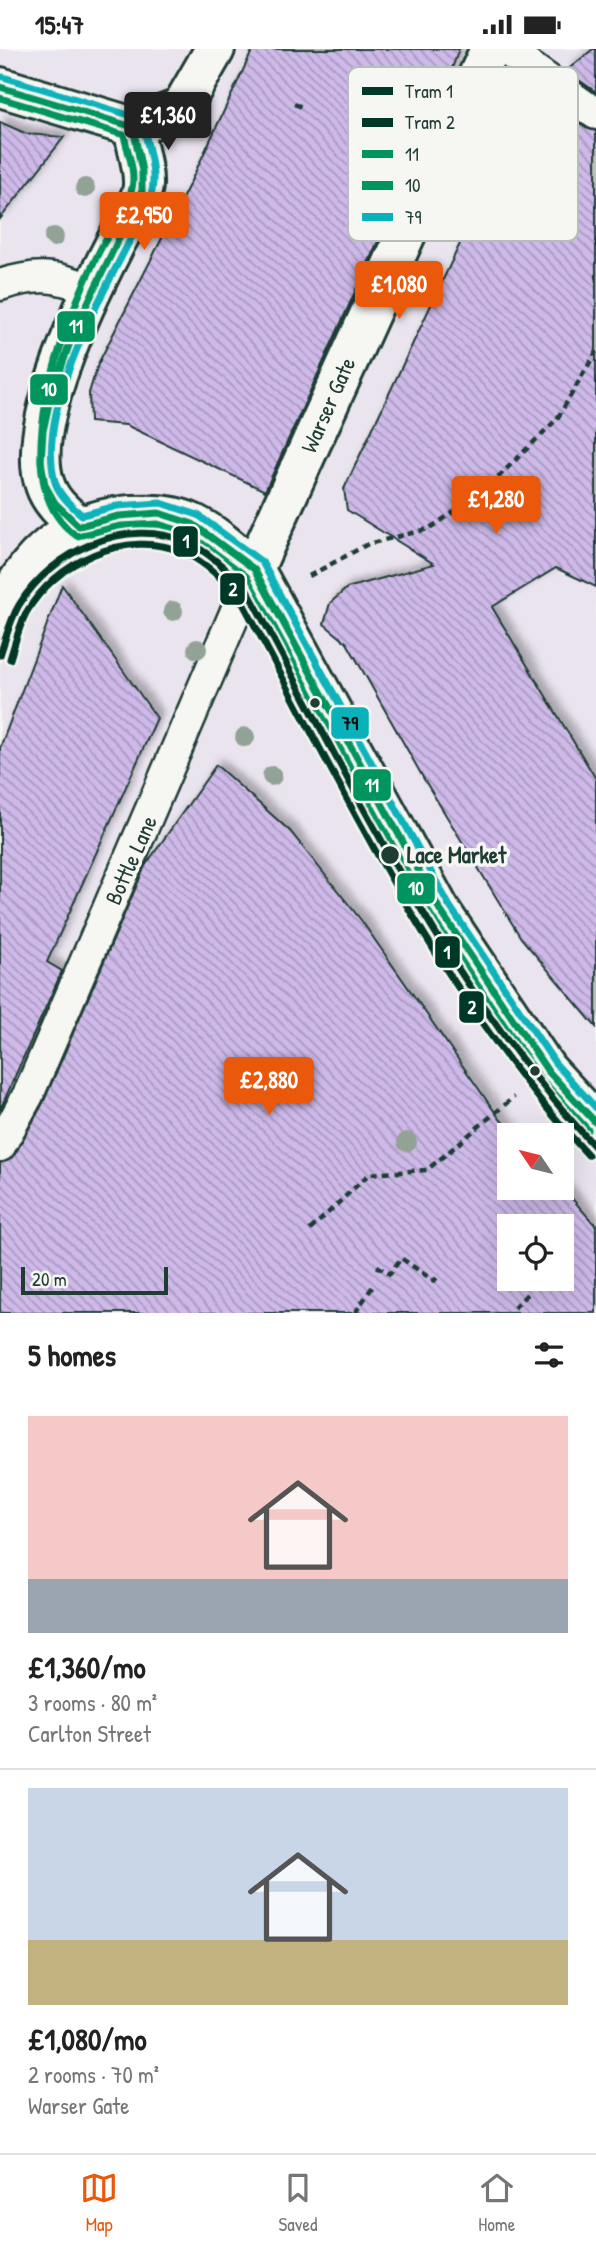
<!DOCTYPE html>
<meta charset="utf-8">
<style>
:root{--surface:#fff;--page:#f6f6f6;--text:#222;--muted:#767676;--line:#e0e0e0;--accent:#ea580c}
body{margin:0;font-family:"Patrick Hand",sans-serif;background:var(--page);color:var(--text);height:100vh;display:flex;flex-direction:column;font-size:26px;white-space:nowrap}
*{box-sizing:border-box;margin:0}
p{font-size:23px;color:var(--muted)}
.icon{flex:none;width:38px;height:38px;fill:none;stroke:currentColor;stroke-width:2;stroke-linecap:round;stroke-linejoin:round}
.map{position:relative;height:1264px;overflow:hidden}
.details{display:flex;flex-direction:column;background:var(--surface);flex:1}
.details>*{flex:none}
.needle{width:46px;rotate:305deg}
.tools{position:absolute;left:497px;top:1074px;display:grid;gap:14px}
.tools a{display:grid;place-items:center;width:77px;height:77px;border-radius:0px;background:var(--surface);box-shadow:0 7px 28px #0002;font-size:35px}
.scale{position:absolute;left:21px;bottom:18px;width:147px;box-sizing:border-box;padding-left:7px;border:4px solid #1f3d34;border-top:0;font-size:19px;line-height:24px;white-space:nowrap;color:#1f3d34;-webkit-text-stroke:5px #f6f6f2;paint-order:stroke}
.price{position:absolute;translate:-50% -60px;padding:0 16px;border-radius:7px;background:var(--accent);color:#fff;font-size:23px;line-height:46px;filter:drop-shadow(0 2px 4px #0008)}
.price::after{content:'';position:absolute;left:50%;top:42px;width:21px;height:16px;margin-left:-10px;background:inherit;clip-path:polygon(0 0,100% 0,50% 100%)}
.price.selected{background:#222;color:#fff}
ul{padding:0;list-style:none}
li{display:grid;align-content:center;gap:14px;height:371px;padding:0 28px}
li+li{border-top:2px solid var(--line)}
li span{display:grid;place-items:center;height:217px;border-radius:0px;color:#555}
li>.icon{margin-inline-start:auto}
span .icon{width:126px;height:126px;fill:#fffc;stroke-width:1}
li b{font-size:30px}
h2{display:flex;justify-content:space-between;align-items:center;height:84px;padding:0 28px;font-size:30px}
.status{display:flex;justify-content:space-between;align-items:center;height:49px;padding:0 35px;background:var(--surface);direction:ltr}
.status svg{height:19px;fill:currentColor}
.menu{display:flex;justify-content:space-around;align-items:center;height:98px;border-top:2px solid var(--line);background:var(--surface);font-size:19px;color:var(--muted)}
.menu a{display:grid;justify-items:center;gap:4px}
.menu .selected{color:var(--accent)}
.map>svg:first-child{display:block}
.built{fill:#eae4ef;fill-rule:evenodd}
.building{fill:url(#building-back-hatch);stroke:#1f3d34;stroke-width:2;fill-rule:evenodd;filter:url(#shadow)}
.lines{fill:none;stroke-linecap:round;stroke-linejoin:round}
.pedestrian-casing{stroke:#1f3d34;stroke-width:35}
.minor-casing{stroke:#1f3d34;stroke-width:44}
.tertiary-casing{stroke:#1f3d34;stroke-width:44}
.path{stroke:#1f3d34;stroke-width:4.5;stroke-dasharray:7 5;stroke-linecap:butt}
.pedestrian{stroke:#f6f6f2;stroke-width:30}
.minor{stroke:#f6f6f2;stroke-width:38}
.tertiary{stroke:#f6f6f2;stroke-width:38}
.bus-1-casing{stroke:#f6f6f2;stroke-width:12}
.bus-2-casing{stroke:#f6f6f2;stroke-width:12}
.bus-3-casing{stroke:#f6f6f2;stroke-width:12}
.bus-1{stroke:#00945e;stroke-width:7}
.bus-2{stroke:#00945e;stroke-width:7}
.bus-3{stroke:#09b2bb;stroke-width:7}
.tram-1-casing{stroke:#f6f6f2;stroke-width:12}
.tram-2-casing{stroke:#f6f6f2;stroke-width:12}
.tram-1{stroke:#003828;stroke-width:7}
.tram-2{stroke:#003828;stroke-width:7}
.tree{fill:#92a396}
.bus-dot{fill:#1f3d34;stroke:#f6f6f2;stroke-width:2.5}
.labels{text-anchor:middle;stroke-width:7;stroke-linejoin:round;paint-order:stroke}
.street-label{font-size:23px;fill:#1f3d34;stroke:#f6f6f2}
.stop-label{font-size:23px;font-weight:bold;fill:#1f3d34;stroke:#f6f6f2;text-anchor:start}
.key{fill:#f6f6f2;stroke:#b6beb9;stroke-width:2}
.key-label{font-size:19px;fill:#1f3d34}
.line-badge{stroke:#f6f6f2;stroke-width:2.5}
.badge-label{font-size:19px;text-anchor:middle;font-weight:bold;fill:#fff}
.pale-badge-label{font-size:19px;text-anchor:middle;font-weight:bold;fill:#111}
</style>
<div class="status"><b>15:47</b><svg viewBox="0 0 49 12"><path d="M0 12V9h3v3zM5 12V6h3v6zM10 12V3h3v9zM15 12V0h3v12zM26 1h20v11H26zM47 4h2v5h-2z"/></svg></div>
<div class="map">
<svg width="596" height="1264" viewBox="0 0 596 1264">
<defs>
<pattern id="building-back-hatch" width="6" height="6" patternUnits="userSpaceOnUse" patternTransform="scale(1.75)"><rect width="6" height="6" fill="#ceb9e9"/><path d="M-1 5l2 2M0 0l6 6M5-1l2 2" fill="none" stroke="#a798be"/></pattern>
<filter id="shadow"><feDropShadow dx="6" dy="-6" stdDeviation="3.5" flood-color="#0004"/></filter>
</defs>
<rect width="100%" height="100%" fill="#f6f6f2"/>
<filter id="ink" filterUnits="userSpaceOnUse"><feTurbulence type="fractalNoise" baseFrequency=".0143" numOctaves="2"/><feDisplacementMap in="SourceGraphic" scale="14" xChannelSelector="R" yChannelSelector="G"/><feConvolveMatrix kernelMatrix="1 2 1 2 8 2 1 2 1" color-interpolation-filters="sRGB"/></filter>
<g filter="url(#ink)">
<!-- built -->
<path class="built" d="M0,0H596V1264H0ZM509,1087H562V1139H509ZM509,1178H562V1230H509Z"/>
<!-- building -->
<path class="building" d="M253,0H459L435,66L265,442L126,376L90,373L89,344L98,315L191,132Z
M593,0H596V43L566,22Z
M538,45L586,79L596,82V538L556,519L492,558L596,730V978L521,889L425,732L347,594L324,575L330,554L347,539L434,515L347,461L344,440L526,55Z
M0,73L27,85L64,88L0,170Z
M62,536L157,669L47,913L62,922L0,1061V699Z
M216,716L290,782L361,871L499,1069L515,1087H509V1139L562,1138L596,1177V1264H0V1114L15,1105L43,1054L145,817ZM509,1178H562V1230H509Z"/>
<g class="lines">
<!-- pedestrian casing -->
<g class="pedestrian-casing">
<path id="pedestrian" d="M505,0L596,65
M0,236C37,224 56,226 92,241
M0,1097L28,1046L254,520"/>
</g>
<!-- minor casing -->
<g class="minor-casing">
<path id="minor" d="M0,38L133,78
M133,78L181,59L215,0
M79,477C65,465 51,454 45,436C24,379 86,251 113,199C120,184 143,150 143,136C144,118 136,96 133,78
M0,569C23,510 65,471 131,466C153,465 173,465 194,475C216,486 235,504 254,520"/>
</g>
<!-- tertiary casing -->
<g class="tertiary-casing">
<path id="tertiary" d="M490,0L254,520L440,861L547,1021L596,1074"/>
</g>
<!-- path -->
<path class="path" d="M294,55L302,58
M309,527L368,495L428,480L480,446L557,370L596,303
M595,1175L596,1174
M310,1181L369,1125L427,1121L514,1048
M377,1217L390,1225L401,1209L434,1232L440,1225
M514,1259L529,1243
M355,1264L375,1234"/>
<!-- pedestrian -->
<use href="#pedestrian" class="pedestrian"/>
<!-- minor -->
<use href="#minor" class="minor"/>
<!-- tertiary -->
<use href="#tertiary" class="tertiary"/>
<!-- bus-1 casing -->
<g class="bus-1-casing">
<path id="bus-1" d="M0,38L133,78L142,122V142L74,282L50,350L43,382L41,412L45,436L55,454L79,477L119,467L159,464L193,475L254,520L440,861L547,1021L596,1074"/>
</g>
<!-- bus-2 casing -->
<g class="bus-2-casing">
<path id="bus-2" d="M0,49L124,86C127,102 136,122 132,139C127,161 110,181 100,201C65,270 0,435 77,487L121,477L158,475L188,484L246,527L431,867L539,1028L588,1081"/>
</g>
<!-- bus-3 casing -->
<g class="bus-3-casing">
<path id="bus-3" d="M3,28L139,69L143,75C148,101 159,127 149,153C116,225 33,352 55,433C59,446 71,457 82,466L117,457L161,454L198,466L262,513L449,856L555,1014L596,1059"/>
</g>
<!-- bus-1 -->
<use href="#bus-1" class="bus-1"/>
<!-- bus-2 -->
<use href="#bus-2" class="bus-2"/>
<!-- bus-3 -->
<use href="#bus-3" class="bus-3"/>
<!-- tram-1 casing -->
<g class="tram-1-casing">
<path id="tram-1" d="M0,606C6,589 10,571 19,556C52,502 126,467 187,493C209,503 228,522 246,539C351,732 445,937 596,1099"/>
</g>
<!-- tram-2 casing -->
<g class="tram-2-casing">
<path id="tram-2" d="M10,610C15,594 19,578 26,564C55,513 126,479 183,503C204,512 221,530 238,545C343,739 437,944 588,1106"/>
</g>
<!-- tram-1 -->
<use href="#tram-1" class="tram-1"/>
<!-- tram-2 -->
<use href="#tram-2" class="tram-2"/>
</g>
<!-- trees -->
<g class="tree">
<circle cx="85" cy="139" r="10"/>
<circle cx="54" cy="188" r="10"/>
<circle cx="173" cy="562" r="10"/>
<circle cx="197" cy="600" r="10"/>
<circle cx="245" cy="688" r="10"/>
<circle cx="272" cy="727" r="10"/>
<circle cx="407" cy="1093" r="10"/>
</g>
</g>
<!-- markers -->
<g class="bus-dot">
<circle cx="315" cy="654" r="6"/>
<circle cx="390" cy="806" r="10"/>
<circle cx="535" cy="1022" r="6"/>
</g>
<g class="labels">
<!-- street labels -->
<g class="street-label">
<text transform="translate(328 356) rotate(-66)" y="8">Warser Gate</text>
<text transform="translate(131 811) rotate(-66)" y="8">Bottle Lane</text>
</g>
<!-- stop labels -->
<g class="stop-label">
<text x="407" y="814">Lace Market</text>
</g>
</g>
<!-- legend -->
<rect x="348" y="18" width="230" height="174" rx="10" class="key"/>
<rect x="362" y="38" width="31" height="8" fill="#003828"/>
<rect x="362" y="69" width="31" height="9" fill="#003828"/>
<rect x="362" y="101" width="31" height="8" fill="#00945e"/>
<rect x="362" y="132" width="31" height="9" fill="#00945e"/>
<rect x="362" y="164" width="31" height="8" fill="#09b2bb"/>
<g class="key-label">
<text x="405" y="49">Tram 1</text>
<text x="405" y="80">Tram 2</text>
<text x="405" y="112">11</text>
<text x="405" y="143">10</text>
<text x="405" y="175">79</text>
</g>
<g class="line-badge">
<rect x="56" y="261" width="40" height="33" rx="7" fill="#00945e"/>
<rect x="29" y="324" width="40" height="33" rx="7" fill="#00945e"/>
<rect x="172" y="476" width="27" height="33" rx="7" fill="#003828"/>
<rect x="219" y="523" width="27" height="34" rx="7" fill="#003828"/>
<rect x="330" y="657" width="40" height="34" rx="7" fill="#09b2bb"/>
<rect x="352" y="719" width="40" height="34" rx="7" fill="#00945e"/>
<rect x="396" y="823" width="40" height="33" rx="7" fill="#00945e"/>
<rect x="434" y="886" width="27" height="34" rx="7" fill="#003828"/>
<rect x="458" y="941" width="27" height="34" rx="7" fill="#003828"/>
</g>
<g class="badge-label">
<text x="76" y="284">11</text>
<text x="49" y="347">10</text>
<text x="186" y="499">1</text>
<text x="233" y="547">2</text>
<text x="372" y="743">11</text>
<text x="416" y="846">10</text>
<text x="447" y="910">1</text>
<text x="472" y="965">2</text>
</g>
<g class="pale-badge-label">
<text x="350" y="681">79</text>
</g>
</svg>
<div class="tools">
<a><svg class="needle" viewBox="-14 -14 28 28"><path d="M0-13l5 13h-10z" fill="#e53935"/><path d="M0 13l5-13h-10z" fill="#767676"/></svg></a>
<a><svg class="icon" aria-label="locate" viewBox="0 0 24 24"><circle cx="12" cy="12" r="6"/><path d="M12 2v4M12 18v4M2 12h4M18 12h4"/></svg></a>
</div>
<div class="scale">20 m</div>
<b class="price selected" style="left:168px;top:103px">£1,360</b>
<b class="price" style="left:144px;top:203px">£2,950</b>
<b class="price" style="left:399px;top:272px">£1,080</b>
<b class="price" style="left:496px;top:487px">£1,280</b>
<b class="price" style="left:269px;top:1068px">£2,880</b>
</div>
<section class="details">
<h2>5 homes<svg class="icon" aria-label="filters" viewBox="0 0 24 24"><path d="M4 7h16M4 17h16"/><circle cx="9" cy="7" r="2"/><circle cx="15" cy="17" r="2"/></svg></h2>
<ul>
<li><span style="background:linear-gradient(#f6c9c9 75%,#9aa5b1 0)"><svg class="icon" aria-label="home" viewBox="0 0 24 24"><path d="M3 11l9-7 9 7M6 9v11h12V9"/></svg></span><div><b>£1,360/mo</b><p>3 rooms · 80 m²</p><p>Carlton Street</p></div></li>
<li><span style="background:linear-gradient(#c9d6e8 70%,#c2b280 0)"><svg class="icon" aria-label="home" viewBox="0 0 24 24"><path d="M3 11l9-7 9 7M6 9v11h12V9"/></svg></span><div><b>£1,080/mo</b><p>2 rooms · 70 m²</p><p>Warser Gate</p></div></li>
</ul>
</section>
<nav class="menu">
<a class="selected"><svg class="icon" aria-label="map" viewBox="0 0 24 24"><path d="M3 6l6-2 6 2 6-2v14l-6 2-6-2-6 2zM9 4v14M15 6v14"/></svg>Map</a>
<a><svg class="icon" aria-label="saved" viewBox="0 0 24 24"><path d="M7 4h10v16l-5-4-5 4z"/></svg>Saved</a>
<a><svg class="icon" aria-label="home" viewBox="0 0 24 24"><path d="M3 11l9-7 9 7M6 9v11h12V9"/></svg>Home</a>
</nav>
